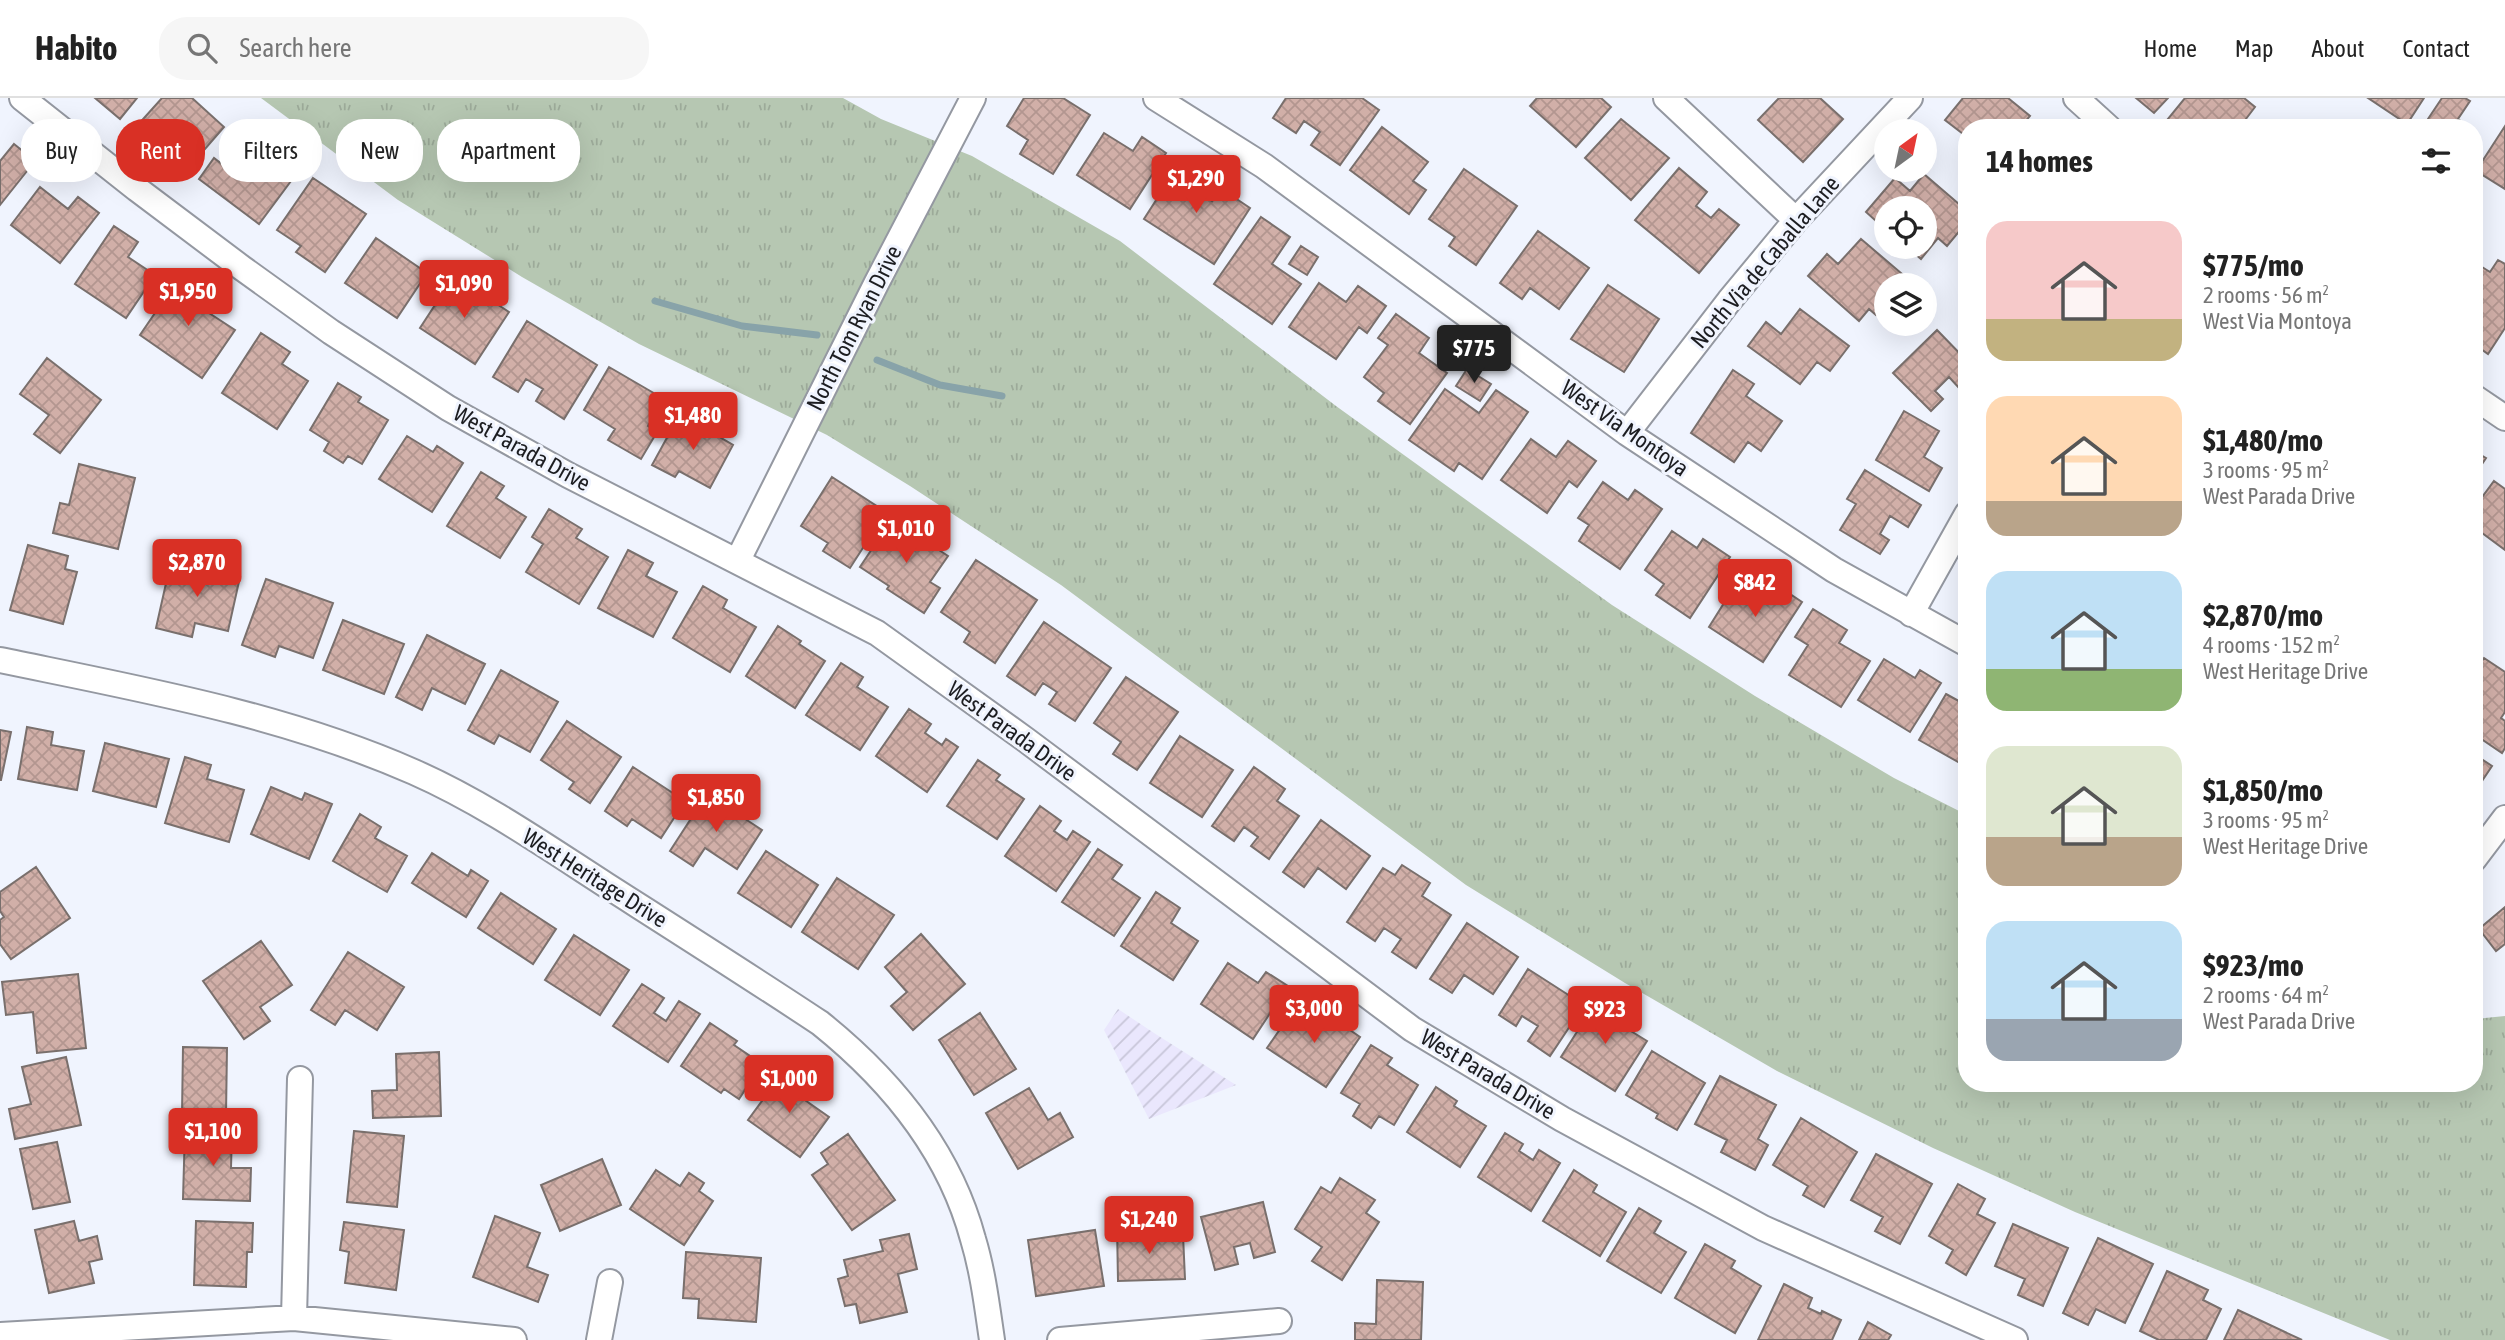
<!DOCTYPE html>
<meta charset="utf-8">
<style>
:root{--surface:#fff;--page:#f6f6f6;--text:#222;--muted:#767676;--line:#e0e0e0;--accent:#d93025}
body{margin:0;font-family:"Asap Condensed",sans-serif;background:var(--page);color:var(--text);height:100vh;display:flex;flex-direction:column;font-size:26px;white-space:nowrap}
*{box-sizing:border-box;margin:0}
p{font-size:23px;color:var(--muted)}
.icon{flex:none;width:38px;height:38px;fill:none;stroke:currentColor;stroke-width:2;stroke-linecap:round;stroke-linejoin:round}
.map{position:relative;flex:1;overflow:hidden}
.panel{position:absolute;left:1958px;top:21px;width:525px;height:973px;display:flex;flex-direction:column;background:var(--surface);border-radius:28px;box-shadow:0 7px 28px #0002}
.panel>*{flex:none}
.top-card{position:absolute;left:21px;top:21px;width:665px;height:63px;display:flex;gap:14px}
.needle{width:46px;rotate:33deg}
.fabs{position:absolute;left:1874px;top:21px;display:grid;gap:14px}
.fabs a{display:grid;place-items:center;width:63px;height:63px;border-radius:50%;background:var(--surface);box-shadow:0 7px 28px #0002;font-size:35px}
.price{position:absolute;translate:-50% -60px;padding:0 16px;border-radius:7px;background:var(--accent);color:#fff;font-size:23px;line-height:46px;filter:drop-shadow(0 2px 4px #0008)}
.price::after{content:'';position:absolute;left:50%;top:42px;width:21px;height:16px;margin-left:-10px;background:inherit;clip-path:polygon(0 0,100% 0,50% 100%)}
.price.on{background:#222;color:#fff}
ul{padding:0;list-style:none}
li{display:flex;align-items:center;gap:21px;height:175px;padding:0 28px}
li span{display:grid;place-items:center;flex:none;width:196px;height:140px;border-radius:21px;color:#555}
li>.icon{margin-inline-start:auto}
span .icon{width:84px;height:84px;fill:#fffc;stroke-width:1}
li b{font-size:30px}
h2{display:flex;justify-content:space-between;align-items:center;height:84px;padding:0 28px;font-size:30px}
.pill{padding:0 24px;border-radius:28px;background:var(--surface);box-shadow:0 7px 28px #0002;font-size:24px;line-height:63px}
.pill.on{background:var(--accent);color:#fff}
header{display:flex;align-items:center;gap:42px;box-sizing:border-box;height:98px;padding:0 35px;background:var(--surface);border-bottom:2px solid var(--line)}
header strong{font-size:33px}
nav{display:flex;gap:38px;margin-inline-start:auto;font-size:24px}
.search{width:490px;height:63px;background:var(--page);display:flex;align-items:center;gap:18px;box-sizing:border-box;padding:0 24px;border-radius:28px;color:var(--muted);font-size:26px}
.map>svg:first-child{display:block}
.industrial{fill:url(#industrial-furrows)}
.grass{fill:url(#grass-tufts)}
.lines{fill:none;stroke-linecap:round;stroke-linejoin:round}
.stream{stroke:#88a3a9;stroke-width:7}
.building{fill:url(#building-cross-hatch);stroke:#796f6c;stroke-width:2}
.minor-casing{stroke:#9498a1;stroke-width:28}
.minor{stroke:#fff;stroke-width:24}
.labels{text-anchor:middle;stroke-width:6;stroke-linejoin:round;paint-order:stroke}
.street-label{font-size:23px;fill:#1c1d21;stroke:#f0f4fe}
</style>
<header>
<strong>Habito</strong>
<div class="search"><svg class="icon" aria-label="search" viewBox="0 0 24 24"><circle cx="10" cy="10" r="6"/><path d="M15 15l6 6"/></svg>Search here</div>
<nav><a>Home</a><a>Map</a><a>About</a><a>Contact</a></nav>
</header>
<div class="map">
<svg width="2505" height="1242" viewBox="0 0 2505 1242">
<defs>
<pattern id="industrial-furrows" width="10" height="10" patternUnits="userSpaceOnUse" patternTransform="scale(1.75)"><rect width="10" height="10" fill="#eae7fd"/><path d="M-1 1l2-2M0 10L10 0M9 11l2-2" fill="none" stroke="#c8c6d9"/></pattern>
<pattern id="grass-tufts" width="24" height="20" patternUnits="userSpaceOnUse" patternTransform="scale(1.75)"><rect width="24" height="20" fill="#b6c7b2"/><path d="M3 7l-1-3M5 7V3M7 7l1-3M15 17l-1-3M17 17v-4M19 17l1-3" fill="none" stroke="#9caa99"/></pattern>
<pattern id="building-cross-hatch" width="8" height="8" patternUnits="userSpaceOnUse" patternTransform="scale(1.75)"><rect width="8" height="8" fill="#d1afa8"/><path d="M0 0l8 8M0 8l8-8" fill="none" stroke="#b39690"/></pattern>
</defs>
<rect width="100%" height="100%" fill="#f0f4fe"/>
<!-- industrial -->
<path class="industrial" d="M1118,911L1154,935L1236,987L1149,1021L1104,932Z"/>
<!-- grass -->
<path class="grass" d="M261,0H843L881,21L972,58L1120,143L1336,308L1612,507L1755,598L1894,680L1967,717V985H2474L2475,921L2505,918V1242H2390L2075,1114L1933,1050L1777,973L1625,885L1466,787L1061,487L910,388L827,337L639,246L522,179L398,102Z"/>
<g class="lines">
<!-- stream -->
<path class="stream" d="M655,203L742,228L817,237
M877,262L940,287L1002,298"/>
</g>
<!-- building -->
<path class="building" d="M95,0H137L120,21Z
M162,0H192L224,29L191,67L161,41L156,46L136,29Z
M1024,0H1063L1090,17L1053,76L1020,56L1028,42L1007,28Z
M1286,0H1362L1379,12L1340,67L1311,47L1320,34L1304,23L1296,35L1273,20Z
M1537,0H1601L1611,9L1576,49L1530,8Z
M1779,0H1820L1843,21L1803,64L1758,22Z
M1963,0H2008L2030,18L2020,30H1967V39L1945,22Z
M2136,0H2168L2154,15Z
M2185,0H2244L2255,9L2239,30H2205L2199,26L2196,30H2177L2167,22Z
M2368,0H2424L2407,26Z
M2442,0H2465L2470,3L2458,21L2471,30H2422Z
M1621,21L1669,60L1631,102L1585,60Z
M2505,28V91L2476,73Z
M1382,29L1428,64L1413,83L1426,92L1409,116L1350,72Z
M1104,35L1133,53L1142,39L1166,55L1130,111L1077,77Z
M14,46L35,63L0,107V63Z
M243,48L291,83L259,126L199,81L214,60L227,70Z
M1180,65L1204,81L1196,93L1212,103L1220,90L1250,110L1214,166L1144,121Z
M1679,70L1707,94L1696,108L1711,120L1719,111L1739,127L1699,175L1635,122Z
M1464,71L1517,108L1476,167L1449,148L1455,139L1429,121Z
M1924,76L1967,113V124L1947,148L1938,140L1921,161L1907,149H1925V110H1886V132L1866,114L1895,80L1910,93Z
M313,80L366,116L325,174L296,154L301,148L277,132Z
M40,89L68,111L78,99L99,115L60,165L11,127Z
M1261,119L1290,139L1272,166L1301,186L1272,226L1214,186Z
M114,128L138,144L128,159L155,177L126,220L75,186Z
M1538,133L1589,170L1559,211L1530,190L1522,201L1500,185Z
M376,140L427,175L397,220L345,185Z
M1861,141L1908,181L1902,187H1886V205L1876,217L1869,211L1859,223L1808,178L1827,156L1838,166Z
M1301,148L1318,159L1307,177L1289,166Z
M2498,162L2505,166V230L2488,256L2474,246V164L2490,174Z
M181,177L215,201L206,213L235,232L202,280L140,237Z
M454,178L509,214L475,266L420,230Z
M1319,185L1346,204L1358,188L1386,208L1367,235L1359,229L1336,261L1289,229Z
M1608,187L1659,221L1624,274L1571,241Z
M1800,211L1849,248L1830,273L1817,264L1800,286L1748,248L1766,224L1781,236Z
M1396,216L1429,240L1419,255L1447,275L1410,326L1378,303L1384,295L1364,279L1388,247L1378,240Z
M527,223L597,267L564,321L536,303L543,291L526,281L518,294L493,279Z
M1937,232L1967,263V284L1960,291L1949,279L1935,293L1943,301L1931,313L1893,275Z
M261,235L290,254L282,266L308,283L277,331L222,295Z
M47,260L101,302L60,355L34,336L49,317L20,296Z
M609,269L664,301L648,328L657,334L641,361L608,342L615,331L584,312Z
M1467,271L1491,286L1480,303L1456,288Z
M1733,272L1754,286L1746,298L1782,323L1761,353L1748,344L1734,364L1691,335Z
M338,285L361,299L358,304L388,322L362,366L348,358L343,365L324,353L329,344L310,332Z
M1445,291L1479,315L1496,292L1528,314L1482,381L1459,365L1454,373L1409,342Z
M1904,313L1939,333L1924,359L1942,370L1929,393L1876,362Z
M680,316L733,347L710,390L679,373L675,379L652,367Z
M407,338L433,354L437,348L463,365L432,414L379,381Z
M1531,341L1556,359L1568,343L1596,363L1577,389L1569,383L1547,415L1501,382Z
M2474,353L2486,360L2474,378Z
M79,366L135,380L118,451L53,435L60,405L69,407Z
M1865,372L1921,407L1908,429L1890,418L1880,436L1889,442L1880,456L1840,432L1856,406L1847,401Z
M481,374L504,388L496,400L526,419L500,460L447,428Z
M832,379L886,414L850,470L823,453L828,445L801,428Z
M2494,383L2505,391V452L2474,429V410Z
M1603,384L1628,402L1635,392L1662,411L1620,471L1579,443L1589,427L1578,420Z
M549,411L582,431L576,440L608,459L579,506L526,474L543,446L532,439Z
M892,421L948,458L930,484L940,490L924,515L887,491L889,488L860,469Z
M1672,433L1697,450L1703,441L1730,459L1690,520L1656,497L1664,486L1645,472Z
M28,447L68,458L65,471L77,474L63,526L10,512Z
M628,452L653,465L646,478L677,494L653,539L598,510Z
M976,462L1037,502L995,565L964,544L970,534L941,514Z
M171,463L240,479L228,533L195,525L192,539L156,530Z
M266,481L333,505L313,560L279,548L275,559L242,547Z
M1736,486L1763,504L1775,486L1802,504L1763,564L1709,529Z
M703,488L727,502L723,510L756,529L730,574L673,540Z
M1813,511L1847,532L1839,545L1870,563L1841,609L1789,577L1808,547L1795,539Z
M343,522L404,546L384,596L323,572Z
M1044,524L1111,570L1075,623L1049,606L1057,594L1043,585L1035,597L1007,578Z
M778,528L801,543L799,546L825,563L795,610L746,578Z
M427,537L485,566L465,606L432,590L422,612L396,599Z
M2484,560L2505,574V614L2501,620L2505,623V650L2502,655L2474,636V574Z
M1884,561L1915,580L1920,572L1941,585L1910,634L1858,602Z
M841,565L863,579L857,589L888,609L860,652L806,617Z
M501,572L558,604L530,654L499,637L494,646L468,632Z
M1126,579L1178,614L1137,672L1113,656L1121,644L1094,625Z
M1946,596L1966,607L1960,618L1967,622V669L1919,642Z
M909,611L931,626L925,635L942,647L946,641L958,649L927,694L876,658Z
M567,623L621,659L590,705L569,691L574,684L541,662Z
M27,629L53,634L51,647L84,653L77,692L18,681Z
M0,632L11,634L1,682H0Z
M1180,638L1233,672L1202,719L1150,685Z
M105,645L169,661L156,709L93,693Z
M2474,656L2492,668L2476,692L2474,691Z
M185,659L211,667L207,681L244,692L229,744L165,725Z
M978,662L1000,677L996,682L1024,701L997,741L947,708Z
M633,669L685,703L661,740L632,721L627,728L605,713Z
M1254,669L1285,691L1277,703L1299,718L1269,761L1251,748L1258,739L1244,729L1234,743L1212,728Z
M271,689L302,702L305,695L332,706L309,761L251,736Z
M707,696L762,732L737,771L705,750L693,768L670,753Z
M1040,708L1061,723L1054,733L1067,742L1073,733L1090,744L1056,793L1005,758Z
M360,716L381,729L375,740L407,758L387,794L333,763Z
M1321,722L1370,758L1346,791L1318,770L1304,789L1283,774Z
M1098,751L1122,767L1112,781L1140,800L1114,838L1062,804Z
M766,753L818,787L791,829L738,795Z
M432,755L468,778L471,772L488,783L466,819L412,785Z
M1402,767L1430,785L1422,798L1451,817L1416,870L1392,854L1401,841L1384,830L1375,843L1347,824L1383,770L1395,777Z
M36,769L70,820L11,861L0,846V822L4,819L0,813V794Z
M837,780L894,817L858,871L802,834Z
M1156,794L1180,810L1171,825L1198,843L1173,882L1121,848Z
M501,795L556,831L533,866L478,830Z
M2505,809V846L2496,853L2479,831Z
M1467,825L1518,859L1493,896L1464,877L1452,895L1430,881Z
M921,836L965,886L913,932L891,908L907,894L885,869Z
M574,837L629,872L600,917L545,882Z
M261,843L292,887L260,909L270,923L244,941L203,883Z
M348,854L404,889L377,932L345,912L335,927L311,912Z
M1228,865L1258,885L1266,874L1288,888L1253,941L1201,906Z
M1528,871L1584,907L1550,958L1528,943L1538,928L1522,918L1516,928L1499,917Z
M78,876L86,950L37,955L33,914L6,917L2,884Z
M642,886L664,900L654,915L666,923L679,903L700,916L668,964L613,928Z
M1598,901L1632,922L1626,930L1647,943L1615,993L1561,959Z
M1296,908L1328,930L1334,921L1360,939L1326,989L1267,950Z
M980,915L1016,971L974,997L939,942Z
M710,925L737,943L734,947L762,966L739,1001L724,991L721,995L681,968Z
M1371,947L1392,960L1387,967L1418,987L1394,1027L1379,1018L1371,1030L1353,1018L1360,1006L1341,995Z
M183,949L227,950L226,1016H182Z
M1652,953L1705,985L1677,1032L1656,1020L1658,1016L1626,997Z
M439,954L441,1018L373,1020L372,993L397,992L396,956Z
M66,959L81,1027L15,1041L9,1011L31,1006L22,969Z
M784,973L808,991L802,1000L829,1019L800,1059L748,1022Z
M1720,978L1776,1007L1758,1041L1768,1047L1755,1072L1721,1054L1727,1042L1695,1026Z
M1436,989L1457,1003L1454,1008L1486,1028L1460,1069L1407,1034Z
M1029,990L1048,1022L1060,1015L1073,1039L1018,1071L986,1015Z
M1801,1020L1857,1054L1824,1109L1803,1097L1808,1088L1773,1067Z
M185,1031L232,1033L231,1070H251L250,1103L183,1101Z
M354,1033L404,1038L397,1109L347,1104Z
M1505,1035L1523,1046L1519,1053L1533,1062L1539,1052L1560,1065L1531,1113L1478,1079Z
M848,1036L895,1102L852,1132L812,1077L828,1066L821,1055Z
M57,1044L70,1104L33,1111L20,1051Z
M1876,1056L1932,1086L1900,1146L1875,1133L1883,1119L1851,1102Z
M602,1061L621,1107L560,1133L541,1087Z
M656,1072L680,1088L689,1075L704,1085L699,1093L713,1103L684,1147L630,1111Z
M1574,1072L1597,1087L1593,1094L1626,1114L1600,1158L1543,1123Z
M1340,1080L1375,1102L1366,1115L1379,1124L1342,1182L1312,1163L1322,1149L1295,1131L1321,1089L1331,1095Z
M1958,1086L1985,1101L1977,1116L1995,1125L1966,1177L1946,1165L1953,1152L1929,1138Z
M1263,1104L1275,1154L1254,1160L1250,1145L1234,1149L1238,1166L1215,1172L1201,1119Z
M1639,1110L1661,1123L1654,1135L1686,1154L1661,1195L1607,1163Z
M495,1118L540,1135L527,1169L548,1177L538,1204L473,1179Z
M74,1123L79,1143L97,1138L102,1161L89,1164L94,1185L49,1195L35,1132Z
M196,1123L253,1125L252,1154H247L246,1189L194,1187Z
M344,1124L404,1132L396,1192L345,1185L349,1154L340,1152Z
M2013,1126L2068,1150L2043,1208L2018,1197L2025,1181L1995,1168Z
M1140,1127V1138L1183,1137L1185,1181L1118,1183L1117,1128Z
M1095,1132L1104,1188L1036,1198L1028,1142Z
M909,1136L917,1171L898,1176L907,1214L860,1225L856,1206L845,1208L838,1181L848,1178L844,1162L883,1153L880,1142Z
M2098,1140L2153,1166L2125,1225L2096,1211L2088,1227L2063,1215Z
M1705,1146L1735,1163L1731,1170L1761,1188L1735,1235L1675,1200Z
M686,1154L761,1160L756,1224L698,1220L699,1201L683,1200Z
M2167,1173L2208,1192L2203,1202L2221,1211L2206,1242H2159L2140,1233Z
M1377,1182L1423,1184L1421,1242H1355V1225L1376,1226Z
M1784,1186L1812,1200L1808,1210L1821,1216L1822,1213L1841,1222L1832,1242H1758Z
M2238,1212L2302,1242H2224Z
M1868,1224L1891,1237L1888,1242H1859Z"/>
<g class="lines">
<!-- minor casing -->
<g class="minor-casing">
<path id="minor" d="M22,0L137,91L242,170L331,234L448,310L568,377L877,535L1026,642L1412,931L1562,1021L1763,1130L2015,1242
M1156,0L1264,68L1627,335L1834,472L1967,546
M1666,0L1796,122
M2076,0L2109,30
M2474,299L2505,320
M1627,335L1729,203L1796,122L1910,0
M738,462L876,186L973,0
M1911,516L1967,416
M0,562C140,591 282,616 414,674C482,704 544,747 606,787C678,833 749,878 820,925C891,982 949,1052 973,1141C983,1174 987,1208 992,1242
M2474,761L2505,720
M294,1220L300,981
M0,1237L294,1220L514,1242
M599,1242L610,1184
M1060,1242L1279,1223"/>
</g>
<!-- minor -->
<use href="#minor" class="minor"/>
</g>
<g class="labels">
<!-- street labels -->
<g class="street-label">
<text transform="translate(1765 164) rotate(-50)" y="8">North Via de Caballa Lane</text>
<text transform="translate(854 230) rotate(-63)" y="8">North Tom Ryan Drive</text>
<text transform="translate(1625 330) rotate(35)" y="8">West Via Montoya</text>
<text transform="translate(522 350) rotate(29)" y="8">West Parada Drive</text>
<text transform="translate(1012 633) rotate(36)" y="8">West Parada Drive</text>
<text transform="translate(595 780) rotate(32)" y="8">West Heritage Drive</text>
<text transform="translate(1488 976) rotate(31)" y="8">West Parada Drive</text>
</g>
</g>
</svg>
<div class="fabs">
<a><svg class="needle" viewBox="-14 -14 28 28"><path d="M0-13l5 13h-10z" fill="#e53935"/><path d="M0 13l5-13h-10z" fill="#767676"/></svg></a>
<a><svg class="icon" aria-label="locate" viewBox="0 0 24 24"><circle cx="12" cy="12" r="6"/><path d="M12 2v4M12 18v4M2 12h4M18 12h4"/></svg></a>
<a><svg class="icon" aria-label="layers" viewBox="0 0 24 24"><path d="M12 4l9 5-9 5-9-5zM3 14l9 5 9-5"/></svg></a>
</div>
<b class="price" style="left:1196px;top:117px">$1,290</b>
<b class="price" style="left:464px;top:222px">$1,090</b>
<b class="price" style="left:188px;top:230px">$1,950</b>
<b class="price on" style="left:1474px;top:287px">$775</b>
<b class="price" style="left:693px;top:354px">$1,480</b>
<b class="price" style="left:906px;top:467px">$1,010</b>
<b class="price" style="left:197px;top:501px">$2,870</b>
<b class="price" style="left:1755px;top:521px">$842</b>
<b class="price" style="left:716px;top:736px">$1,850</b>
<b class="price" style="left:1314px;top:947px">$3,000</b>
<b class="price" style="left:1605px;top:948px">$923</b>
<b class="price" style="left:789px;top:1017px">$1,000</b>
<b class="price" style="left:213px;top:1070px">$1,100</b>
<b class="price" style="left:1149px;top:1158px">$1,240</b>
<div class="top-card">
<a class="pill">Buy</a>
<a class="pill on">Rent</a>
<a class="pill">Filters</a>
<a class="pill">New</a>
<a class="pill">Apartment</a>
</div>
<section class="panel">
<h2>14 homes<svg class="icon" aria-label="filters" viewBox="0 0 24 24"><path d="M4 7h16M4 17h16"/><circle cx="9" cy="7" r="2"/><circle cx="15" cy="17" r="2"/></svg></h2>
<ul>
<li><span style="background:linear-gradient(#f6c9c9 70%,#c2b280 0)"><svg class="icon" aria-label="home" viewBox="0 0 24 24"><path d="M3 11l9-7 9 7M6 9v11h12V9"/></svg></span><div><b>$775/mo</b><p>2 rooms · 56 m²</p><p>West Via Montoya</p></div></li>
<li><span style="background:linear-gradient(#ffd9b3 75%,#b9a48a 0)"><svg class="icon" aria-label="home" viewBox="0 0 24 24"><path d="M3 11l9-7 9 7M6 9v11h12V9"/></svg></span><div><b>$1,480/mo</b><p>3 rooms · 95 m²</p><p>West Parada Drive</p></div></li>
<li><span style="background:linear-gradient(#bfe0f5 70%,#8fb573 0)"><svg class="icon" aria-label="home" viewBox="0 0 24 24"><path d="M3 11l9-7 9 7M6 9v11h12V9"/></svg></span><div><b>$2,870/mo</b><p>4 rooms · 152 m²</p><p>West Heritage Drive</p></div></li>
<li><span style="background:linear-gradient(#dfe7d0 65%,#b9a48a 0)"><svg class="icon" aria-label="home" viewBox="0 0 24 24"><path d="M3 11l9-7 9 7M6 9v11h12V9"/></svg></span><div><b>$1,850/mo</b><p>3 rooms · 95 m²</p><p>West Heritage Drive</p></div></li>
<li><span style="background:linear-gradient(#bfe0f5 70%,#9aa5b1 0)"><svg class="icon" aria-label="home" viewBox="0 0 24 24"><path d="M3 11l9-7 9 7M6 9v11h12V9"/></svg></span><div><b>$923/mo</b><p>2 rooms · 64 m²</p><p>West Parada Drive</p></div></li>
</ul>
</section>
</div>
